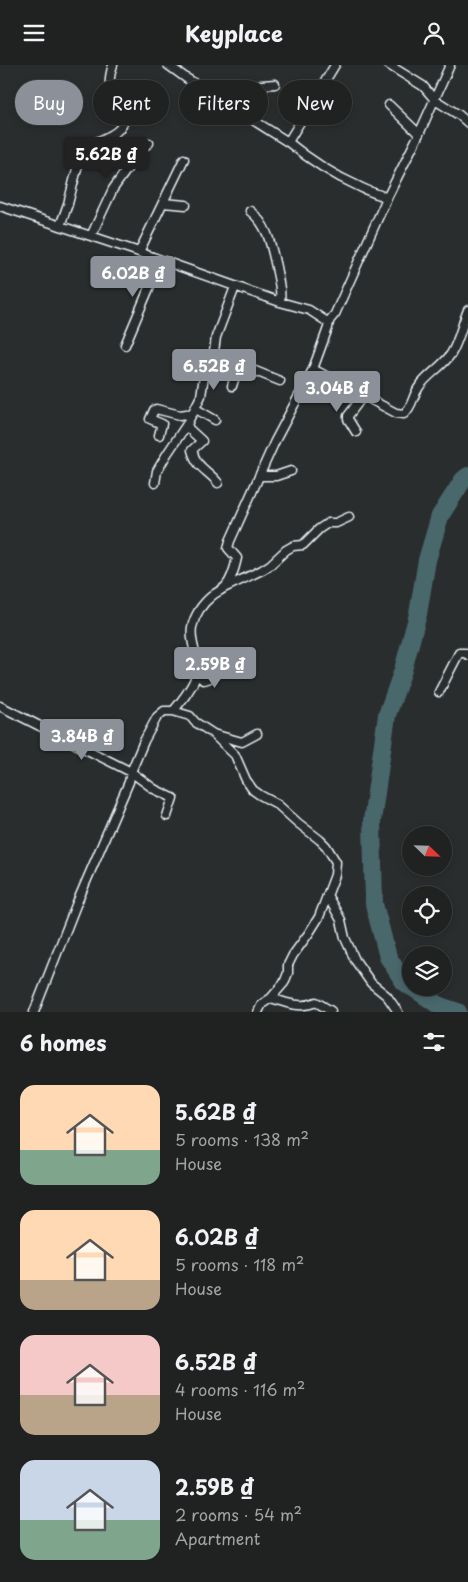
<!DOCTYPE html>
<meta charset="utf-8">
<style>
:root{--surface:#202222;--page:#2d2f2f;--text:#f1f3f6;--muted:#a2a4a5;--line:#3d3f40;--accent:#8c9099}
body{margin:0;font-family:"Playpen Sans",sans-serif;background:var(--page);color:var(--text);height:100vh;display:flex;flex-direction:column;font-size:19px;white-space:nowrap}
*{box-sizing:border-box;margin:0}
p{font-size:16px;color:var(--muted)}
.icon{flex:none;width:28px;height:28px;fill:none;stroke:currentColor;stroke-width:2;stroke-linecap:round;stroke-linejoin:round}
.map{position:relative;height:947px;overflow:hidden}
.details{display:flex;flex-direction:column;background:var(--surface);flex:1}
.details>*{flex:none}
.banner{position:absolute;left:15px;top:15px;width:439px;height:45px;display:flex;gap:10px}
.needle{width:32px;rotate:113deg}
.fabs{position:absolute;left:402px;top:761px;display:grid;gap:10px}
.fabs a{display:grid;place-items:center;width:50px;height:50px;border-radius:50%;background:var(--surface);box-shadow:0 2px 8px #0003,0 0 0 1px var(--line);font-size:25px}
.price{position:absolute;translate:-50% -42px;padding:0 11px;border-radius:5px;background:var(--accent);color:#fff;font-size:16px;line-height:32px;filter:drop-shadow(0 1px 2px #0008)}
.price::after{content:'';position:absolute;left:50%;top:30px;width:15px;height:11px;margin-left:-8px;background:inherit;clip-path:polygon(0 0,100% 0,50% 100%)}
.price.active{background:#222;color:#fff}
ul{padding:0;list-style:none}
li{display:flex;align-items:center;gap:15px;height:125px;padding:0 20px}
li span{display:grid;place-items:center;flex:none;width:140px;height:100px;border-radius:15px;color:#555}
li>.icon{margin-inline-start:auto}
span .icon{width:60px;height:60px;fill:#fffc;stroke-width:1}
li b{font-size:21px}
h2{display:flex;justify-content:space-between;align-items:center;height:60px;padding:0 20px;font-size:21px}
.chip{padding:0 18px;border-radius:22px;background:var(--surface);box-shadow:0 2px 8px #0003,0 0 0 1px var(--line);font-size:18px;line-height:45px}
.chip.active{background:var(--accent);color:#fff}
header{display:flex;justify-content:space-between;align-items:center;height:65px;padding:0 20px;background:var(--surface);font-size:22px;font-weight:700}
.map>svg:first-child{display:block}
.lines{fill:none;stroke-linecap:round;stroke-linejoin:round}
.river{stroke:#4a686c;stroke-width:18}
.street-casing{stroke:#e8f1f8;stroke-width:11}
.street{stroke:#2a2d2e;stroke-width:8}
</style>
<header><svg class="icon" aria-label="menu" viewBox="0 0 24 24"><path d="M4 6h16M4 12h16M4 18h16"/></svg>Keyplace<svg class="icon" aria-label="person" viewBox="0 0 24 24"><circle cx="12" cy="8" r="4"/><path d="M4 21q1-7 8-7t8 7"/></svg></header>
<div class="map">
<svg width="468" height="947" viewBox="0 0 468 947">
<rect width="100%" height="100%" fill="#2a2d2e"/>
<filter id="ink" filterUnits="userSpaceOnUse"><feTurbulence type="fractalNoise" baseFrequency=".02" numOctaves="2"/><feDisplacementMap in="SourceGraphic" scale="10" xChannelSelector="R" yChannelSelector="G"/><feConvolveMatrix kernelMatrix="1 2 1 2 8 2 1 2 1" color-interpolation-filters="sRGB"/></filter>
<g filter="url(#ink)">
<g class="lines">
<!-- river -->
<path class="river" d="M411,922L404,917L388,892L374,839L372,756L387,650L403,605L418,549L427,495L440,451L463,415L468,411
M412,922L440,941L458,947"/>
<!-- street casing -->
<g class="street-casing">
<path id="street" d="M168,0L186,13L288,77
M335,0L288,77C310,95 333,110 358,121C367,126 378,129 387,133
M389,0L423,21L435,35L459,50L468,58
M224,38L249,21L275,19
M389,40L419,69
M163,138L186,140
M0,141L133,185L280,237L309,245L329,258
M250,146C268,160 271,180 276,202C278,214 282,225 280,237
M60,161L68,139L80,92C92,71 118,76 124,55C127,42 113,31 110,19C109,12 111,6 113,0
M91,171L113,124L142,83L149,78
M139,187L184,94
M125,280L161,195
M213,289L280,316
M313,304L396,348L404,349C413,341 412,332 419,322C427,310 442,302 451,289C459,276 462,259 468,245
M232,321L239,299
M196,344L215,355
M187,359L189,364L202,376L192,385C197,404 208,405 218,418
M356,367L348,354V351L363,331
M159,370L162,359L150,354L154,345L156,344L180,350L193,348
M259,411H276L291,406
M155,418L157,406L167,389L187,359L201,331L204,311L213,294L216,272L235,222
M224,523L262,505L270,500L286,485L293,481L303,480L319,464L328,458H336L349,452
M197,609L203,615C214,614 220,603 227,595
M439,627L459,588H465L468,590
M0,641L131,707L154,724L173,733L167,751
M173,646C178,641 181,636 185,631C194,618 200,608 196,592C194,582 190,573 192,562C195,549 203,538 213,530C217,527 222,525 225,522C232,515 235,502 237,493L228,483L230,476L275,376L313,304L328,263L329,256L335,249L387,133L419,69L450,0
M213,669L242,677L257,669
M327,830L341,855L345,873L355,895L371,918L387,931L398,947
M271,933C286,938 301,944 316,937L331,946
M34,947L76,840L129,717L131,707L144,676L157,652L164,646H173L190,651L195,657L212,668L235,690L246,715L253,725L260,730L277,739L298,758L320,775L326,781L336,797L335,810L319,852L309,868L293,890L288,900V908L284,918L271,933L262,939L258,947"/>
</g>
<!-- street -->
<use href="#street" class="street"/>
</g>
</g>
</svg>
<div class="fabs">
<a><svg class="needle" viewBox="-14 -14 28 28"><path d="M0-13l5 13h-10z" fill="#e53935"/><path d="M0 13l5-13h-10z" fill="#a2a4a5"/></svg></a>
<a><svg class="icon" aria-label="locate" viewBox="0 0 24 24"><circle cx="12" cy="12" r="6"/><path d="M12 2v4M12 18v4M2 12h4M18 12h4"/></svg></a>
<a><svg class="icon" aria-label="layers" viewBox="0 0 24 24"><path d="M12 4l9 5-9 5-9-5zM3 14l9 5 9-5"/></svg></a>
</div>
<b class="price active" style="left:106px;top:114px">5.62B ₫</b>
<b class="price" style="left:133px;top:233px">6.02B ₫</b>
<b class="price" style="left:214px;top:326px">6.52B ₫</b>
<b class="price" style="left:337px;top:348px">3.04B ₫</b>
<b class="price" style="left:215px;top:624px">2.59B ₫</b>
<b class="price" style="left:82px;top:696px">3.84B ₫</b>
<div class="banner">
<a class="chip active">Buy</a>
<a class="chip">Rent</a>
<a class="chip">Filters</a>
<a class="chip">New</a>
</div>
</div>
<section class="details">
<h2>6 homes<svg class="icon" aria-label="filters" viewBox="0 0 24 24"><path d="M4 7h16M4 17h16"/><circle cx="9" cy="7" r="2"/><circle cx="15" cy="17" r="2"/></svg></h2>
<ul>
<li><span style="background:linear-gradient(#ffd9b3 65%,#7fa58c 0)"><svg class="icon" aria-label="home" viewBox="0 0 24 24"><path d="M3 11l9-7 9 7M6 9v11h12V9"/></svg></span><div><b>5.62B ₫</b><p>5 rooms · 138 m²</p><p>House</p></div></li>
<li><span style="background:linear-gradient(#ffd9b3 70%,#b9a48a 0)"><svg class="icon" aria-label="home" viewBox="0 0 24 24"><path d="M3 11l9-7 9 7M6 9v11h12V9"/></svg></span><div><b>6.02B ₫</b><p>5 rooms · 118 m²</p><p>House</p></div></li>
<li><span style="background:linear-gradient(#f6c9c9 60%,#b9a48a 0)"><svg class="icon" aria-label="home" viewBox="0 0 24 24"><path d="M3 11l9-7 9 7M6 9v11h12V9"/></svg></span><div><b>6.52B ₫</b><p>4 rooms · 116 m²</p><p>House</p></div></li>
<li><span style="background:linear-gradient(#c9d6e8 60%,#7fa58c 0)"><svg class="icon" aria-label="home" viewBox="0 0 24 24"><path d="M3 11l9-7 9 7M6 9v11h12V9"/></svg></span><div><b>2.59B ₫</b><p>2 rooms · 54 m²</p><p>Apartment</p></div></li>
</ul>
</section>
